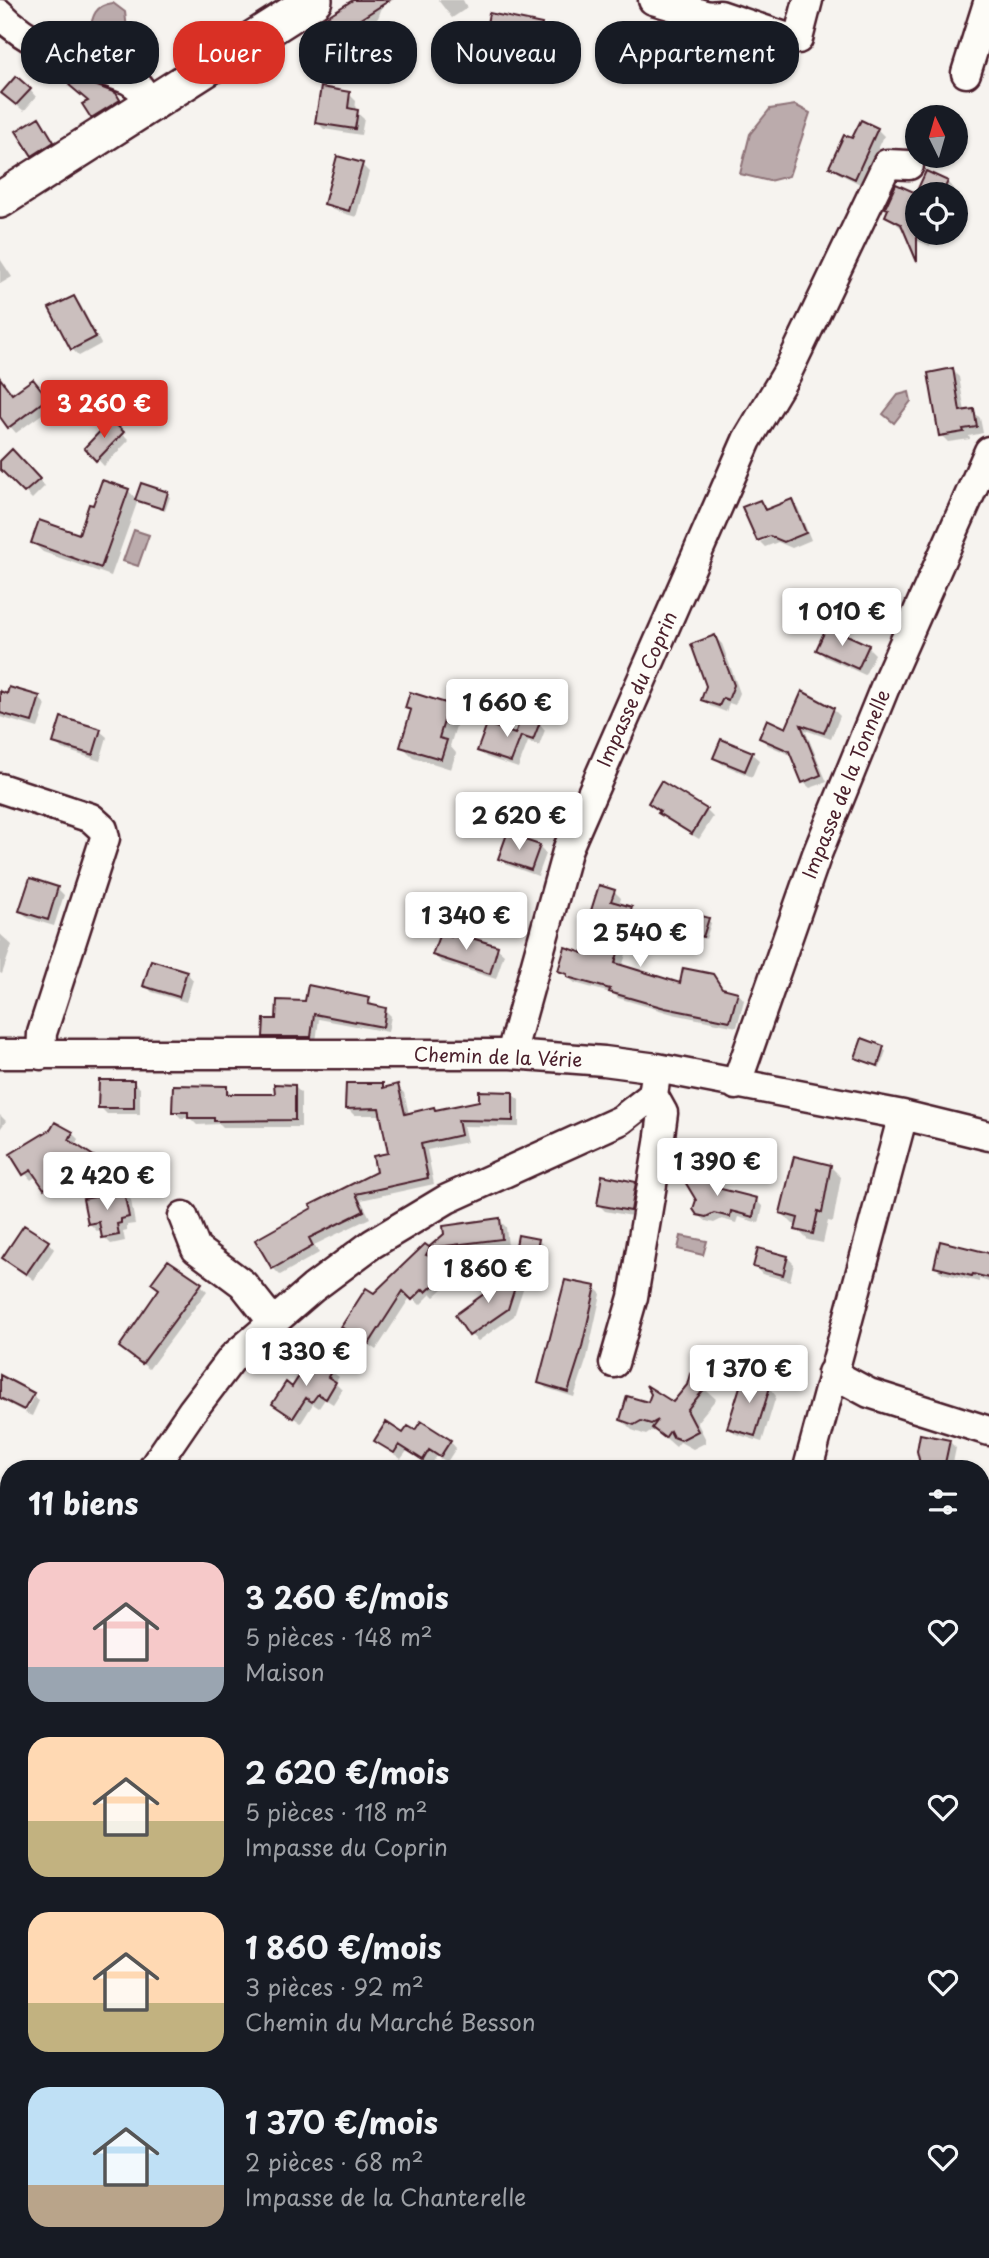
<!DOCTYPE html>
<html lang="fr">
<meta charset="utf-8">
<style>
:root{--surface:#171b24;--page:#242831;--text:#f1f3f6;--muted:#9ea1a6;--accent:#d93025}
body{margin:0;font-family:"Playpen Sans",sans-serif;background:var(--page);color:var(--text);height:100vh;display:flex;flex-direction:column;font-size:26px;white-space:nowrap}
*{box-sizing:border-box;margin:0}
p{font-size:23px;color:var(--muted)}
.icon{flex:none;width:38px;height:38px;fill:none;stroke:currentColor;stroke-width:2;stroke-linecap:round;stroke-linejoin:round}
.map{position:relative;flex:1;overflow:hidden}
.drawer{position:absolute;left:0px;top:1460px;width:990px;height:800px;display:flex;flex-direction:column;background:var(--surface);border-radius:28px 28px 0 0;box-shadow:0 2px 5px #0004}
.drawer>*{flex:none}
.guide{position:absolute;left:21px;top:21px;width:948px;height:63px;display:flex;gap:14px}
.needle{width:46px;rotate:355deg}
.controls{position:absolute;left:905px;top:105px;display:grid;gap:14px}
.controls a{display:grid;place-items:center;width:63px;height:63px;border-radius:50%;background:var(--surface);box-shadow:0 2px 5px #0004;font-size:35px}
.price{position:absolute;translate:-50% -60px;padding:0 16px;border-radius:7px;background:#fff;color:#222;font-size:23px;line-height:46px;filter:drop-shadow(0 2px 4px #0008)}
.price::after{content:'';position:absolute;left:50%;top:42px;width:21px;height:16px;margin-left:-10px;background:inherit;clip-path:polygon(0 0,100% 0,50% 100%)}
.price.current{background:var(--accent);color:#fff}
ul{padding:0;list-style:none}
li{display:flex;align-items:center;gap:21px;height:175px;padding:0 28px}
li span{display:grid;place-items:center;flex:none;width:196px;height:140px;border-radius:21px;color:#555}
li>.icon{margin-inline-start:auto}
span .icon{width:84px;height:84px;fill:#fffc;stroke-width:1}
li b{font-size:30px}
h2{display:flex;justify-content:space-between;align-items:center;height:84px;padding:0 28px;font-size:30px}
.pill{padding:0 24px;border-radius:28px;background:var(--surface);box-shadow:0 2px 5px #0004;font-size:24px;line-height:63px}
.pill.current{background:var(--accent);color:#fff}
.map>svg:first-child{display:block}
.water{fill:#bbabac;stroke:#8e7378;stroke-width:2}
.shadow{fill:#0003}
.building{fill:#cbbfbe;stroke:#4a1f2b;stroke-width:2}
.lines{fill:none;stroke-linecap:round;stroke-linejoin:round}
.minor-casing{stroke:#4a1f2b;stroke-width:33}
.major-casing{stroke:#4a1f2b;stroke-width:40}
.minor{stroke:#fdfcf7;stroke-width:28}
.major{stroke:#fdfcf7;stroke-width:35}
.labels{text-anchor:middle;stroke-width:5;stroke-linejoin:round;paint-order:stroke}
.street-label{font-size:19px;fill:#4a1f2b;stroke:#fdfcf7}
</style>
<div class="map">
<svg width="989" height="2258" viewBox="0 0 989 2258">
<rect width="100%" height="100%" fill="#f6f3ef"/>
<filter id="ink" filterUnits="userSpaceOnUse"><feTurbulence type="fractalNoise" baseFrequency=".0143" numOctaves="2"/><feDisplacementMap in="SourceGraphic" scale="14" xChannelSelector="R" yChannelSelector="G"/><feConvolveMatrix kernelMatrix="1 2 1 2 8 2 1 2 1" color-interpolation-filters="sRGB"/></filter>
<g filter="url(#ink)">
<!-- water -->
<path class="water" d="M113,3L125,12L127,29L113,43L99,45L90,32C92,16 95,5 113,3Z
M795,105L810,113L789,176L769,181L740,174L750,134L770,109Z
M909,392L911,401L894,423L883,414L898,395Z
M134,530L149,535L138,566L123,561Z
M681,1236L707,1241L703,1255L678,1249Z"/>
<!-- shadow -->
<path class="shadow" d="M356,0H378L383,5L378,18L326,52L319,45Z
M438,0H463L467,8L452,18Z
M541,26L548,33L543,57L492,46L486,40Z
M30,90L36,97L24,111L10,100Z
M115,94L125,106L98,123L93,117Z
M349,94L356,101L355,111L364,119L361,135L324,129L317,122Z
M39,120L59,149L40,161L33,155Z
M877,129L884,136L862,185L838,173L831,167L853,140Z
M339,158L362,165L369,172L356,217L333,210L326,203Z
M926,173L947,182L958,193L956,198V194H917Z
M917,194V233H936L930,246L916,240L887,216Z
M0,259L12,277L0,284Z
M73,298L80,304L101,344L79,356L72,349Z
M952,370L959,377L965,412L973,411L980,418L983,433L969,436L970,439L948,442L941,435Z
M39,388L53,406L16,433L0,415V395L12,396Z
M111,422L129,440L104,466L87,448Z
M12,452L45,486L32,499L0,466Z
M128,490L137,500L167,494L170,497L165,511L138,500L111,576L43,552L33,543L80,536L94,507Z
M792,501L798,508L811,540L792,548L778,542L765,547L760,542L779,534L778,531L759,539V541L744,508L760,502L767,510Z
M715,637L722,644L740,693L735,705L729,703L726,712L710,706L703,699L708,686Z
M868,647L875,654L865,675L825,657L818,650Z
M0,693L39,698L46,705L38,728L0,717Z
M448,706L459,716L450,746L456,753L451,769L413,757L402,746L412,713L407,708Z
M833,709L840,716L831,739L805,730L827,782L810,788L803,782L793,756L768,745L761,738L787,730Z
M539,723L545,730L539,746L528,742L518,768L486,757L479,750L517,736Z
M100,731L107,737L100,761L62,749L55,742Z
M752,754L759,760L752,777L722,764L715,757Z
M650,803L706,810L713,817L699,839L667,820Z
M539,847L546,854L538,876L507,865L500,858Z
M57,888L64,895L54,926L28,918L21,911Z
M614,891L621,898L619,905L631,909L638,916L622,967L681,985L712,976L724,990L738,993L744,1000L737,1027L673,1014L618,998L614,994L575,983L560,971L585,955L595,920L591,916Z
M708,920L711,923L706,939L687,931Z
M0,934L12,945L2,974L0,973Z
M497,948L504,954L496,979L441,962L434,955Z
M152,962L187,973L193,980L186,1002L152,992L145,985Z
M369,999L374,1007L385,1010L391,1016L388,1032L319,1019L316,1042H271L265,1037L278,1021Z
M863,1040L886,1051L880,1068L857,1057Z
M133,1082L140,1088V1114H107L100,1107Z
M382,1085L386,1089L397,1086L404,1093L409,1114L436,1112L512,1094L519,1100V1127L463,1126L467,1142L427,1150L434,1184L361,1200L370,1218L314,1245L319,1253L280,1275L273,1268L378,1173L390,1154L383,1115H354L347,1108Z
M294,1086L301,1093V1127H223L220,1124L197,1125L190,1118H181L174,1111L226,1088L234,1096H276Z
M0,1115L6,1121L0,1129Z
M72,1133L78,1139L75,1146L114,1173L99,1196H90L83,1189L81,1176L51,1194L37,1176L31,1180L25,1173Z
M830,1166L841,1177L833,1222L828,1221L823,1243L808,1240L797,1229L798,1225L793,1224L782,1213Z
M704,1169L719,1190L756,1200L763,1207L759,1223L738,1217L736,1223L722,1219L714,1223L706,1221L698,1214Z
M635,1184L642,1191L637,1217L605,1211L598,1204Z
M124,1194L131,1200L135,1224L127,1225V1230L123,1231L125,1241L111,1244L104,1237L102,1229L97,1231L90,1224Z
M499,1220L506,1227L508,1246L437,1255L433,1261L450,1278L442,1286L444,1288L434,1297L431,1294L420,1305L411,1296L376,1350L343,1327L425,1246L429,1250L445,1235Z
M538,1240L545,1247L539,1277L521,1273L514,1267Z
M48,1242L54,1249L34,1280L4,1257Z
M989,1255V1282L979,1279V1282L942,1273L935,1266Z
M787,1257L794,1264L790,1281L762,1274L755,1267Z
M516,1282L523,1289L514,1316L478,1341L471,1335Z
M201,1285L207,1291L149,1369L121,1347L160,1290Z
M595,1288L601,1294L587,1358L574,1397L546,1388L540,1382Z
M316,1360L339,1377L335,1383L342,1390L333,1404L325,1399L319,1408L313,1404L301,1423L274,1404L307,1375Z
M0,1377L31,1394L22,1411L0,1399Z
M691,1377L716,1399L697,1422L705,1438V1443L693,1449L680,1442L676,1447L660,1433L652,1431L646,1435L632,1430L622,1420L649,1405H673L688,1386Z
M763,1380L776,1396L762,1442L736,1434L729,1427Z
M34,1396L39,1401L32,1416L25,1413Z
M403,1436L450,1441L456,1448L447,1462L437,1456L430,1466L407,1451L401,1459L376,1441Z
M949,1441L956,1448L952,1468H921V1464Z
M217,1463L229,1468H214Z
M522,1464L537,1468H520Z
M9,1507V1571L6,1576L9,1578V1602L0,1593V1524Z
M982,1550L989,1553V1577L982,1600Z
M982,1737L989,1739V1772L982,1770Z
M7,2065L9,2066V2111L0,2112V2074H2Z
M225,2250H269L266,2258H231Z
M370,2250H407L404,2258H357L359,2253L367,2256Z
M500,2252L518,2258H498Z"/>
<!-- building -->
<path class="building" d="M353,0H390L318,46L307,29Z
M489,13L542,24L536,52L484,40Z
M16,76L31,89L16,105L1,93Z
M76,78L116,93L120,100L91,118L82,104L88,101L69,85Z
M321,87L350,92L348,108L358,110L355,129L315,123Z
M39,117L54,142L32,156L16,131Z
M861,120L878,128L855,179L829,167L844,135L852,138Z
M337,156L363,163L349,211L324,204Z
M926,171L948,181L942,194H917V262L901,224L885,216L888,209L885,208L896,184L916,193Z
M74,296L96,337L71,350L49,308Z
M953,368L960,411L974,409L977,427L963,429L964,432L939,436L928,373Z
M0,378L12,394L33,379L48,398L8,428L0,417Z
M111,420L124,432L96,461L84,448Z
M12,449L40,479L24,493L0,469V461Z
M102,480L129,489L101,568L31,543L39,520L79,534L89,504L93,505Z
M141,483L168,492L163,509L135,500Z
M792,499L806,533L784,542L770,536L757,541L742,507L760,500L765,510Z
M827,626L869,645L858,669L816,650Z
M715,635L734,685L728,700L723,698L719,706L701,700L706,686L691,644Z
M9,687L40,696L32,722L0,713V691L7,694Z
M802,691L834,708L824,733L801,725L821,775L802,783L789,751L759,738L767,719L786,728Z
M410,692L449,704L439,738L447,740L441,759L400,747L411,710L405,708Z
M522,715L540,722L533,740L521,736L511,762L477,751L487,724L515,734Z
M61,717L101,729L93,755L53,743Z
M721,739L753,752L745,771L713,758Z
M661,781L707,809L692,834L658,813L660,811L648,803Z
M507,834L540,845L531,870L498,859Z
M30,878L58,887L48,920L19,911Z
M599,885L615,890L611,901L632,907L615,963L680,983L683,968L713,974L722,988L738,992L730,1021L665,1008L609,992L610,989L567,977V974L558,971L565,947L583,953L593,918L589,917Z
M690,913L709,918L703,937L685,932Z
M452,932L498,946L490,974L432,955L440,933L451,937Z
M151,960L187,971L179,997L143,986Z
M308,985L370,998L368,1004L386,1008L383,1027L314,1014L311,1037H263L264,1019H276L277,1000L305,1001Z
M862,1038L884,1046L878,1066L855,1058Z
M99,1080H134V1108H98Z
M346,1083H383V1088L398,1084L405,1114L434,1107L435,1110L479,1101V1091L513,1092V1121L458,1120L461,1135L421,1144L428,1178L356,1194L364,1211L309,1238L313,1246L272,1269L255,1240L312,1208L310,1205L376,1172L373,1156L388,1153L379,1108L345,1109Z
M274,1084L295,1085V1120L214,1121V1118H188V1112H172L173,1085L227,1086V1094H275Z
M55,1122L73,1132L69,1140L109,1166L93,1190H82L78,1168L44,1189L31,1170L23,1175L10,1154L51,1129Z
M794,1156L831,1165L822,1213L818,1211L813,1234L795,1230L798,1218L780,1213Z
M705,1167L717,1188L757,1198L753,1217L731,1211L730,1217L714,1213L706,1217L697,1215L693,1209L696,1200L684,1180Z
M602,1175L636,1182L631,1211L597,1205Z
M124,1192L129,1217L121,1219V1223L117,1224L119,1235L102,1238L99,1222L88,1224L83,1199Z
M500,1218L502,1239L430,1248L426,1255L432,1257L444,1270L436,1278L438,1281L426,1292L423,1289L412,1300L403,1291L369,1344L341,1327L366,1288L374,1293L425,1244L429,1247L444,1234L443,1226Z
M24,1225L49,1241L26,1274L2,1258Z
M518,1235L539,1239L532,1271L512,1267Z
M940,1241L989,1253V1278L973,1274L972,1276L934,1267Z
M758,1248L788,1256L783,1275L753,1267Z
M168,1260L202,1283L142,1364L119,1347L159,1289L151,1283Z
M492,1274L517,1281L508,1309L469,1336L455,1315L485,1293Z
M565,1280L596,1286L581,1351L568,1392L538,1383Z
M316,1358L333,1368L328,1377L336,1382L326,1399L318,1394L312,1402L306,1398L293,1418L272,1404L286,1382L292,1387L303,1370L306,1372Z
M690,1374L706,1387L687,1410L698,1431L681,1440L673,1437L670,1431L665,1438L652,1428L658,1420L651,1424L641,1421L634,1425L620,1420L627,1396L648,1402L651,1394L646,1385L673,1402L687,1385Z
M744,1374L764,1378L762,1385L770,1387L755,1436L727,1428Z
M0,1375L34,1393L24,1410L0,1398Z
M421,1421L451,1440L440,1457L429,1450L423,1460L399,1445L394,1453L374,1441L386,1422L403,1433L408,1426L415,1430Z
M920,1434L950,1440L944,1468H921L917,1451Z"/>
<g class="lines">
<!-- minor casing -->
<g class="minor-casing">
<path id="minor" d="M653,0L708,16L720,15L785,37L798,39L808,0
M0,14C33,49 86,63 129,80L138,86L151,104
M966,73L989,0
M0,788L91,818L103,829L105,838L42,1033L41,1055
M0,1054H511L604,1061L657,1068L903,1115L989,1136
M511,1054L568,848L747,440L787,373L887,164L909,165
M736,1085L817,854L889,677L989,451
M183,1216L196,1249L243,1284L273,1322
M614,1363L633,1297L659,1143L663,1113L653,1095
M832,1373L869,1393L989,1431
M153,1468L192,1411L233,1357L313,1288L372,1244L447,1199L621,1120L653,1095L657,1068
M808,1468L903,1115
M0,1655L9,1660
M0,1785L9,1768
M0,1922L9,1927
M982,2005L989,1982
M982,2221L989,2224
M902,2258L905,2250"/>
</g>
<!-- major casing -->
<g class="major-casing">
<path id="major" d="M0,200L314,0"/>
</g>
<!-- minor -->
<use href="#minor" class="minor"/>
<!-- major -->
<use href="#major" class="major"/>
</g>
</g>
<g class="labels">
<!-- street labels -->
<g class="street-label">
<text transform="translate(637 689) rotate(-66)" y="7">Impasse du Coprin</text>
<text transform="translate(846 784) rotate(-68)" y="7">Impasse de la Tonnelle</text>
<text transform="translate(498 1057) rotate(2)" y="7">Chemin de la Vérie</text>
</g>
</g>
</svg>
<div class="controls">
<a><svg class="needle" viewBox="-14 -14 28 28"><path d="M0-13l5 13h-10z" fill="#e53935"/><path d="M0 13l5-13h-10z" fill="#9ea1a6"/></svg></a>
<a><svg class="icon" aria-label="locate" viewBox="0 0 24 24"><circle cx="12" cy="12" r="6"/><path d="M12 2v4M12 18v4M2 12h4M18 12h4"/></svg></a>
</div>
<b class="price current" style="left:104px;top:440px">3 260 €</b>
<b class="price" style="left:842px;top:648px">1 010 €</b>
<b class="price" style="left:507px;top:739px">1 660 €</b>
<b class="price" style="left:519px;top:852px">2 620 €</b>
<b class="price" style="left:466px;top:952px">1 340 €</b>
<b class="price" style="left:640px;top:969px">2 540 €</b>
<b class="price" style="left:717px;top:1198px">1 390 €</b>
<b class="price" style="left:107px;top:1212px">2 420 €</b>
<b class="price" style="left:488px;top:1305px">1 860 €</b>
<b class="price" style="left:306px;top:1388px">1 330 €</b>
<b class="price" style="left:749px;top:1405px">1 370 €</b>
<div class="guide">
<a class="pill">Acheter</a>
<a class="pill current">Louer</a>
<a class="pill">Filtres</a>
<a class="pill">Nouveau</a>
<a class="pill">Appartement</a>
</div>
<section class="drawer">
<h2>11 biens<svg class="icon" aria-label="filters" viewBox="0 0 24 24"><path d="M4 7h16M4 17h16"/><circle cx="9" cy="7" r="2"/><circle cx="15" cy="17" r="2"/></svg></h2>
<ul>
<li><span style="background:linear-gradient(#f6c9c9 75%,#9aa5b1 0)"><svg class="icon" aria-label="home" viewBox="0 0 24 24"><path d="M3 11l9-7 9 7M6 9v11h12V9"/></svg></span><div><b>3 260 €/mois</b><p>5 pièces · 148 m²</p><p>Maison</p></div><svg class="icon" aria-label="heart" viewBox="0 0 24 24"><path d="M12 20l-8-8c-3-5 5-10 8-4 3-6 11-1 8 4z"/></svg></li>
<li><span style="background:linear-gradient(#ffd9b3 60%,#c2b280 0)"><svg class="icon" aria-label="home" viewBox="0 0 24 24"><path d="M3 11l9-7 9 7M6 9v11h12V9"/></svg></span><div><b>2 620 €/mois</b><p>5 pièces · 118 m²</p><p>Impasse du Coprin</p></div><svg class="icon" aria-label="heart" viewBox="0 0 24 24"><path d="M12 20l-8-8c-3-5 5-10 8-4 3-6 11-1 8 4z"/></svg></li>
<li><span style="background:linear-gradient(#ffd9b3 65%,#c2b280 0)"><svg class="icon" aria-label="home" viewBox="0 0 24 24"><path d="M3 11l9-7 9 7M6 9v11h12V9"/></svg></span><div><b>1 860 €/mois</b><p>3 pièces · 92 m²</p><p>Chemin du Marché Besson</p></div><svg class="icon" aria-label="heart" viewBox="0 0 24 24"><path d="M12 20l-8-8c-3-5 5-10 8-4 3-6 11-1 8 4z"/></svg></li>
<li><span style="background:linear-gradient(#bfe0f5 70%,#b9a48a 0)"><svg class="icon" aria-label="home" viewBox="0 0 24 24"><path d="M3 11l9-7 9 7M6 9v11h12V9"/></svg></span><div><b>1 370 €/mois</b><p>2 pièces · 68 m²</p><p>Impasse de la Chanterelle</p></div><svg class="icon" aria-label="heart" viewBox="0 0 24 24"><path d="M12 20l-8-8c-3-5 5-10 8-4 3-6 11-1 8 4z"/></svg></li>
</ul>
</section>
</div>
